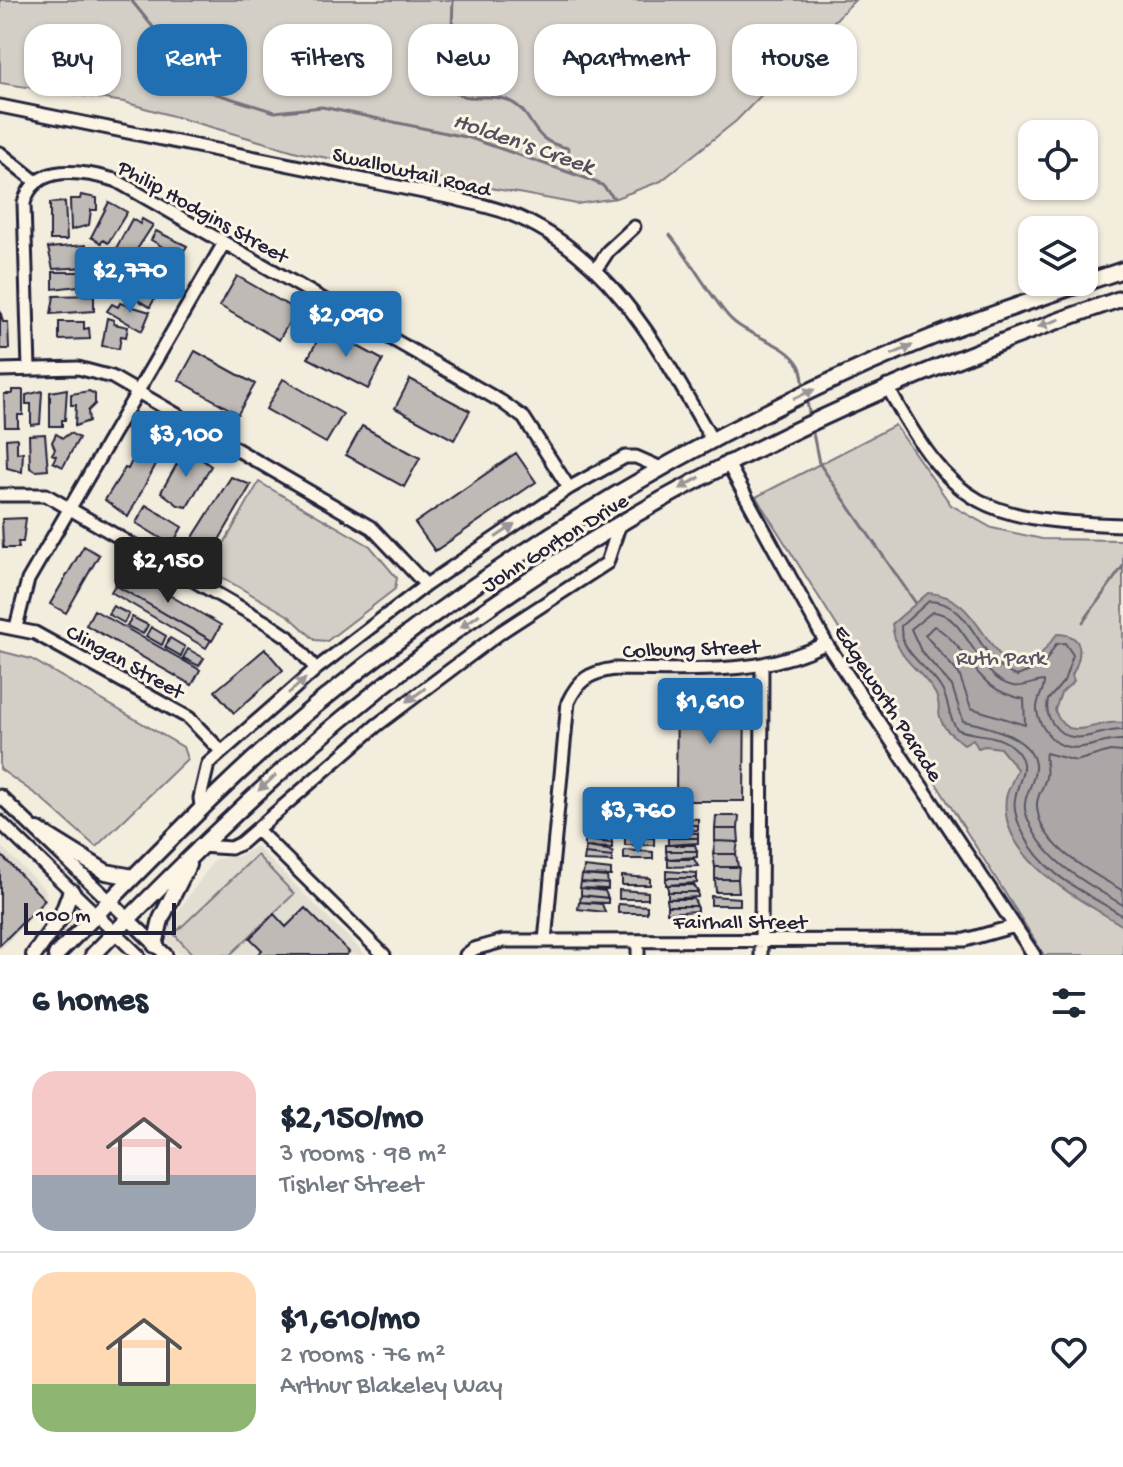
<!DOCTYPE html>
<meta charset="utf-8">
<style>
:root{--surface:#fff;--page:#f2f2f3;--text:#1f2937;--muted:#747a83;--line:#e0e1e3;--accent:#1f6fb2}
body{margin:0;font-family:"Gochi Hand",sans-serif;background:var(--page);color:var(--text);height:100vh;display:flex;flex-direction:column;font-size:30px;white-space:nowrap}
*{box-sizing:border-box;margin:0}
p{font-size:26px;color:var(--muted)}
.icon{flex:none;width:44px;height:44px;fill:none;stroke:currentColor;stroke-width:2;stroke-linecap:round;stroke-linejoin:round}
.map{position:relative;height:955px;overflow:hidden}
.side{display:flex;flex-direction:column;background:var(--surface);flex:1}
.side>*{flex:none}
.guide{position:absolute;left:24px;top:24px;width:1076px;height:72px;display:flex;gap:16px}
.buttons{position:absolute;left:1018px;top:120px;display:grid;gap:16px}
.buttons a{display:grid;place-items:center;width:80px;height:80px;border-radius:16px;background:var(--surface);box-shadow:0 2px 6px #0004;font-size:40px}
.scale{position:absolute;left:24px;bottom:20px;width:152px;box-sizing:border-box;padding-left:8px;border:4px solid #22223b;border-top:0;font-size:22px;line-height:28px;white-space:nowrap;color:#22223b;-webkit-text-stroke:6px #fcf5e5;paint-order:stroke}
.price{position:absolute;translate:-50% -68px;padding:0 18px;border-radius:8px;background:var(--accent);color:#fff;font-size:26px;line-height:52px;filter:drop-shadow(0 2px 4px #0008)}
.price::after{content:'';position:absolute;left:50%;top:48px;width:24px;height:18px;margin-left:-12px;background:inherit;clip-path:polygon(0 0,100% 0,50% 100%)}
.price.on{background:#222;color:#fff}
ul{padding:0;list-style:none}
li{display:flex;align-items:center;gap:24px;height:200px;padding:0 32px}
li+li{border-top:2px solid var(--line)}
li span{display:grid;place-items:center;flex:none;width:224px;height:160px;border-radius:24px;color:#555}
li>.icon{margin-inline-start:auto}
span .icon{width:96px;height:96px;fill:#fffc;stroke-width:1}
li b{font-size:34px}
h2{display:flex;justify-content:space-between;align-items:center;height:96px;padding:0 32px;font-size:34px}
.tag{padding:0 28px;border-radius:24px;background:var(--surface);box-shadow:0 2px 6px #0004;font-size:28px;line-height:72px}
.tag.on{background:var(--accent);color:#fff}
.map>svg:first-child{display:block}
.built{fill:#e3ded2}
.green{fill:#d4cfc6;stroke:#7b7880;stroke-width:2}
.water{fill:#aca7a6;stroke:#75727b;stroke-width:2}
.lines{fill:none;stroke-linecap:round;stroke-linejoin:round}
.shore{stroke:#595766;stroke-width:2}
.stream{stroke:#75727b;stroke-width:3}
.building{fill:#bfbab6;stroke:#22223b;stroke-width:2}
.minor-casing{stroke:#22223b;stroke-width:17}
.major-casing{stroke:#22223b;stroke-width:20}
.minor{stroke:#fcf5e5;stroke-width:11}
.major{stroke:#fcf5e5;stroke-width:14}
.oneway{fill:#9a9698}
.labels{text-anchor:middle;stroke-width:6;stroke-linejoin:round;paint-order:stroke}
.street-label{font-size:22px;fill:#22223b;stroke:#fcf5e5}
.park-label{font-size:22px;fill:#575665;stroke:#fcf5e5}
.water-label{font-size:24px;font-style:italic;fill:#525160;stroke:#fcf5e5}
</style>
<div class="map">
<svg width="1123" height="955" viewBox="0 0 1123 955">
<rect width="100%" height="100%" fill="#f3edde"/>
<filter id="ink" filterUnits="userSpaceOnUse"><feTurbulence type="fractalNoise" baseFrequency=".0125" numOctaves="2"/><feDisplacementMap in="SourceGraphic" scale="16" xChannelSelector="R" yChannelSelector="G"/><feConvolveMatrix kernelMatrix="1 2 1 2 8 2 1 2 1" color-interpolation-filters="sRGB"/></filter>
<g filter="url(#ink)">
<!-- built -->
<path class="built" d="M0,845L46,891V903L0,950Z
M256,846L366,955H180L166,941L170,923L215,859L239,856Z"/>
<!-- green -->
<path class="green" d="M0,0H855L736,121L661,181L616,198L577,204L301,153L124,102L0,83Z
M895,425L951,505L992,528L1042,539L1123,540V955H1044L756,497Z
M259,482L370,546L397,578L395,589L327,641L315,640L289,616L209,570Z
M0,651L31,659L183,747L187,759L96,847L41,798L0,769Z
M257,855L294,894L230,955H193L174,934Z"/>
<!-- water -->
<path class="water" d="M928,593C975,595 981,646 1015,668L1034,663L1057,634C1086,634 1082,656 1072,675L1074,681L1061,693L1055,710C1067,747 1097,718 1123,723V926C1082,900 998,860 1006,798C1008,788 1014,779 1017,769L1000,748L985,746L978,748L973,739L964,744C956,737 944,732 940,717C938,709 940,701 935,693C919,666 896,661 892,624Z"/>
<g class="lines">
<!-- shore -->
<path class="shore" d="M934,626C973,649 970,689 1024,699L1025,725L971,708L959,674L925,635Z
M1123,730C1097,729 1072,751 1053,724C1047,716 1046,709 1048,700L1064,681L1073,655L1065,643L1056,644L1043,666L1017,676C977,665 976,602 929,601L901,626C900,654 928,666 941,688C950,702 947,716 957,729C971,736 994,733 1009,744C1035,764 1018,776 1015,799C1013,811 1018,824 1024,835C1044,876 1087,893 1123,916
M1123,740C1096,739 1069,762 1047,733C1042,726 1038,720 1037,710C1036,699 1045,690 1044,681C1034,681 1024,688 1013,686C975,678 968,613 932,612L911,629L921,651L952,686L963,721C987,726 1047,739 1033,779C1029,792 1022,801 1026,814C1041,860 1084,882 1123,905
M1123,752L1110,751L1076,761L1046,753C1044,760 1048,768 1046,777C1044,787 1036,796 1037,806C1039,847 1093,873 1123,891"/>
<!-- stream -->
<path class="stream" d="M131,0L204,90L275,112L322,107L470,138L585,178L602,185L614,198
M453,0L452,28L441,47L448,87C467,106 486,91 507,100C538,113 525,140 568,148L573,174
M670,235C691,261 707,291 728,316C747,338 784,340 799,365C803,371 803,383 804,390
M806,397L810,417
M812,428L819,463L915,602
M1083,622L1123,566"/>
</g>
<!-- building -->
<path class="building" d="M81,195L97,198V210H91L89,225L71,230L70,199H80Z
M65,202L67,240H50V203Z
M109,202L127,212L108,243L103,240L101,243L91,237Z
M132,219L140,224L142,219L153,225L128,263L113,254Z
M156,231L187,246L180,257L151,240Z
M86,245L88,267L53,269L48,248Z
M147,257L172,268L165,284L142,267Z
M117,266L143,281L140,286L162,295L160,298L156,296L150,307L119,289L122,286L109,278Z
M53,272H86L87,285L53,289Z
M237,276L296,310L279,340L220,306Z
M94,295V311L51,314L54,296Z
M120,303L150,312L142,331L107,311L112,304L118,307Z
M0,310L3,322H8L9,349H0Z
M107,318L114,320V324L128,327L126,337L121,336L119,349L102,346Z
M59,322H84V329L89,328L90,339L59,340Z
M324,328L383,360L368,389L308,358Z
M195,351L255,384L238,414L179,380Z
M283,379L343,414L326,443L266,409Z
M410,379L470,411L454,440L395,408Z
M67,389L65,420H62V426H50V392Z
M12,390H23V415H18V427H5L4,394H12Z
M42,391L40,424L31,425V404H26V395Z
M89,391L95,394V404L88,411L89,421L75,426L76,405H71V394Z
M150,424L172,434L128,517L105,500L125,468L128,469Z
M362,426L420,458L404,487L346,455Z
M70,433L79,438L63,467L53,462L56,456L52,454L55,449L52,442L56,434L63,438Z
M45,434L48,470L36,471L30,468L29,435Z
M17,438V453L23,452L22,472L7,468L6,439Z
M186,448L211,466L187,507L178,505L161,492Z
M516,453L536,482L435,551L415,523Z
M231,477L251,485L205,564L188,551L190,542Z
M146,505L182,527L172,545L136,523Z
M26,518L23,542H18L19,548H3L2,519Z
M84,546L99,555L66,613L50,604Z
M124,569L221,625L212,641L115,585Z
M115,585L211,640L206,648L111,592Z
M113,606L129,614L124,623L108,614Z
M94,610L200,670L192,685L86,625Z
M132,617L148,625L143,634L127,626Z
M151,627L166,636L162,645L146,636Z
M170,638L185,647L181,656L165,647Z
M188,649L204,658L199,666L183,658Z
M265,649L283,670L234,713L215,691Z
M677,691H745L744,801H676Z
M589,806L608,808L616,811L615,816L588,813Z
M588,813L615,816V821L587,820Z
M716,816H739L738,829H715Z
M668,817L698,819V825H668Z
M589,820L612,822L616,830L588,827Z
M634,822L655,824V831L626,832V823Z
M668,825H698V830L668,832Z
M588,827L616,830L615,835L587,834Z
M715,829H738L739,842L715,841Z
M668,832L698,833V838H668Z
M586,834L611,836L612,843L585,840Z
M625,836L654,838V845H625Z
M668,838H698V843L668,845Z
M585,840L612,843V848L585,847Z
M715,841L738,842L736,854H713Z
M666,845H695L697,851H666Z
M586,847L608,850L613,852L612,857L585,854Z
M624,850L653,852V859H624Z
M666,851H697V857L667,859Z
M0,854L45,900L0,945Z
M585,854L612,857V862L584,861Z
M713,854H736L738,867H715Z
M668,859H694L698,866L668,867Z
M584,867L611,870V876L583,875Z
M715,867H739L738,879H715Z
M666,871L697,873V878H666Z
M582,875L607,877L608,884L581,882Z
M622,876L650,878V885H622Z
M666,878H697V883L666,885Z
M715,879H738L739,892H716Z
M581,882L608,884V889L580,888Z
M668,885H694L698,892H668Z
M581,888L605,891L608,898L581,895Z
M619,890L648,892V899H619Z
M668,892H698V897L668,899Z
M581,895L608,898V903L580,902Z
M711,896L740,898V905H711Z
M667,899H694L697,906H667Z
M579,902L602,904L605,912L578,909Z
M618,904L647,906V913H618Z
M667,906H697V911L667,913Z
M305,908L349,952L346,955H257L262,950L250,938L274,914L286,927Z"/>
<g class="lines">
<!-- minor casing -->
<g class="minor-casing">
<path id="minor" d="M0,106L448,197C468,202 489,206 508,213C610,252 661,351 712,440
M0,153L35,181
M597,268L608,251L634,227
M29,369L24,203C35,162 83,171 115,180L502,402L524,418L569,488
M0,370L78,368L112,377L372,528L426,585
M887,386C954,510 985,520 1123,525
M727,462L826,643L1034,955
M0,495H46L267,623L288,637L316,669
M0,626L35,633L189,718L221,751
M16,627L28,580L224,243
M0,796L166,955
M201,806L200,798L208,764L316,669L426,585L569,488L625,457H636L661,468
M0,822L138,955
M257,830L384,955
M199,846L231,848L241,843L377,725L501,632L607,563L620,523
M545,941L568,702C579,679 589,673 614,669C687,669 760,677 826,643
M638,941V955
M466,955L474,949L503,941L965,940L1015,926
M761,955L762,666"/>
</g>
<!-- major casing -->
<g class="major-casing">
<path id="major" d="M38,830L106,872L133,877
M155,945L161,919L188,865
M34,955L62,915L71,891
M56,955C142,870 223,781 316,705C496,558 696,436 910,346C980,317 1052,294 1123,270
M93,955C173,873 253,793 341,720C573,525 838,395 1123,298"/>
</g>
<!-- minor -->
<use href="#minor" class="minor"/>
<!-- major -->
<use href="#major" class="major"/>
</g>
<!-- one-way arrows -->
<defs><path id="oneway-solid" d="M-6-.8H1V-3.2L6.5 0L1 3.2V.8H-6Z" transform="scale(2)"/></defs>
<g class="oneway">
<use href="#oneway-solid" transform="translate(1049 323) rotate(161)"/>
<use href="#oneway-solid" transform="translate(902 350) rotate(-24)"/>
<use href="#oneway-solid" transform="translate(804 394) rotate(-24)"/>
<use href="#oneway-solid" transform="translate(690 483) rotate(150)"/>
<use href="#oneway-solid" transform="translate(505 531) rotate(-34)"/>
<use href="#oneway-solid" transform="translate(470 621) rotate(144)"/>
<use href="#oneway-solid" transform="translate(297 686) rotate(-41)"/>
<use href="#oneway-solid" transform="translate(416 695) rotate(143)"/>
<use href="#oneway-solid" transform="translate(267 783) rotate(138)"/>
</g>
</g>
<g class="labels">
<!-- street labels -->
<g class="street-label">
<text transform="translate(412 170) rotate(13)" y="8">Swallowtail Road</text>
<text transform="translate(204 210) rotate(29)" y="8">Philip Hodgins Street</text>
<text transform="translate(554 541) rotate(-32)" y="8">John Gorton Drive</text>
<text transform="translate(691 647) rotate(-2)" y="8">Colbung Street</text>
<text transform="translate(126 660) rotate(29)" y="8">Clingan Street</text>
<text transform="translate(890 702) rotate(57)" y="8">Edgeworth Parade</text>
<text x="740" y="928">Fairhall Street</text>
</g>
<!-- park labels -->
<g class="park-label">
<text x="1001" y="664">Ruth Park</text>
</g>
<!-- water labels -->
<g class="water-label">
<text transform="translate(524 142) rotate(19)" y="8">Holden's Creek</text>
</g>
</g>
</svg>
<div class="buttons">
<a><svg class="icon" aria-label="locate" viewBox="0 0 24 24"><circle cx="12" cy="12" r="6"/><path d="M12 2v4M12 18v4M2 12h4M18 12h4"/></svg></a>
<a><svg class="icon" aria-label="layers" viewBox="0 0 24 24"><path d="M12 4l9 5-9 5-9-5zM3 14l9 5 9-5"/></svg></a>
</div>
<div class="scale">100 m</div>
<b class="price" style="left:130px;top:315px">$2,770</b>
<b class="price" style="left:346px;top:359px">$2,090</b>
<b class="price" style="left:186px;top:479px">$3,100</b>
<b class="price on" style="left:168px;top:605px">$2,150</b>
<b class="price" style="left:710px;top:746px">$1,610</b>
<b class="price" style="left:638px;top:855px">$3,760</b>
<div class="guide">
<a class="tag">Buy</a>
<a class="tag on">Rent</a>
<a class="tag">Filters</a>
<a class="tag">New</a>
<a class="tag">Apartment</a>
<a class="tag">House</a>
</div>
</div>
<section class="side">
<h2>6 homes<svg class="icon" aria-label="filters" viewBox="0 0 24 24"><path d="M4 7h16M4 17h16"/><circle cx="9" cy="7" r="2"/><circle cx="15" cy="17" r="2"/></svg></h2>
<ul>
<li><span style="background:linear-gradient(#f6c9c9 65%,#9aa5b1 0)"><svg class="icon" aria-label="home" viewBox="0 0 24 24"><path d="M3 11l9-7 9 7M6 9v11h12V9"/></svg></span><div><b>$2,150/mo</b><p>3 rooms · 98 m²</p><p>Tishler Street</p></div><svg class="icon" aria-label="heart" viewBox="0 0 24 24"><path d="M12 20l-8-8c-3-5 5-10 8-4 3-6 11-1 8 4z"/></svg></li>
<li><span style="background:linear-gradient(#ffd9b3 70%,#8fb573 0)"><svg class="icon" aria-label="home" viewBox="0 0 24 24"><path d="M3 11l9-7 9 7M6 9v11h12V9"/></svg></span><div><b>$1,610/mo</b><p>2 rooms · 76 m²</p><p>Arthur Blakeley Way</p></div><svg class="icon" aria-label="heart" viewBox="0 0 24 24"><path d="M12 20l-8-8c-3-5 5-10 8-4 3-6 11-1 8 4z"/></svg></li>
</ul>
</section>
